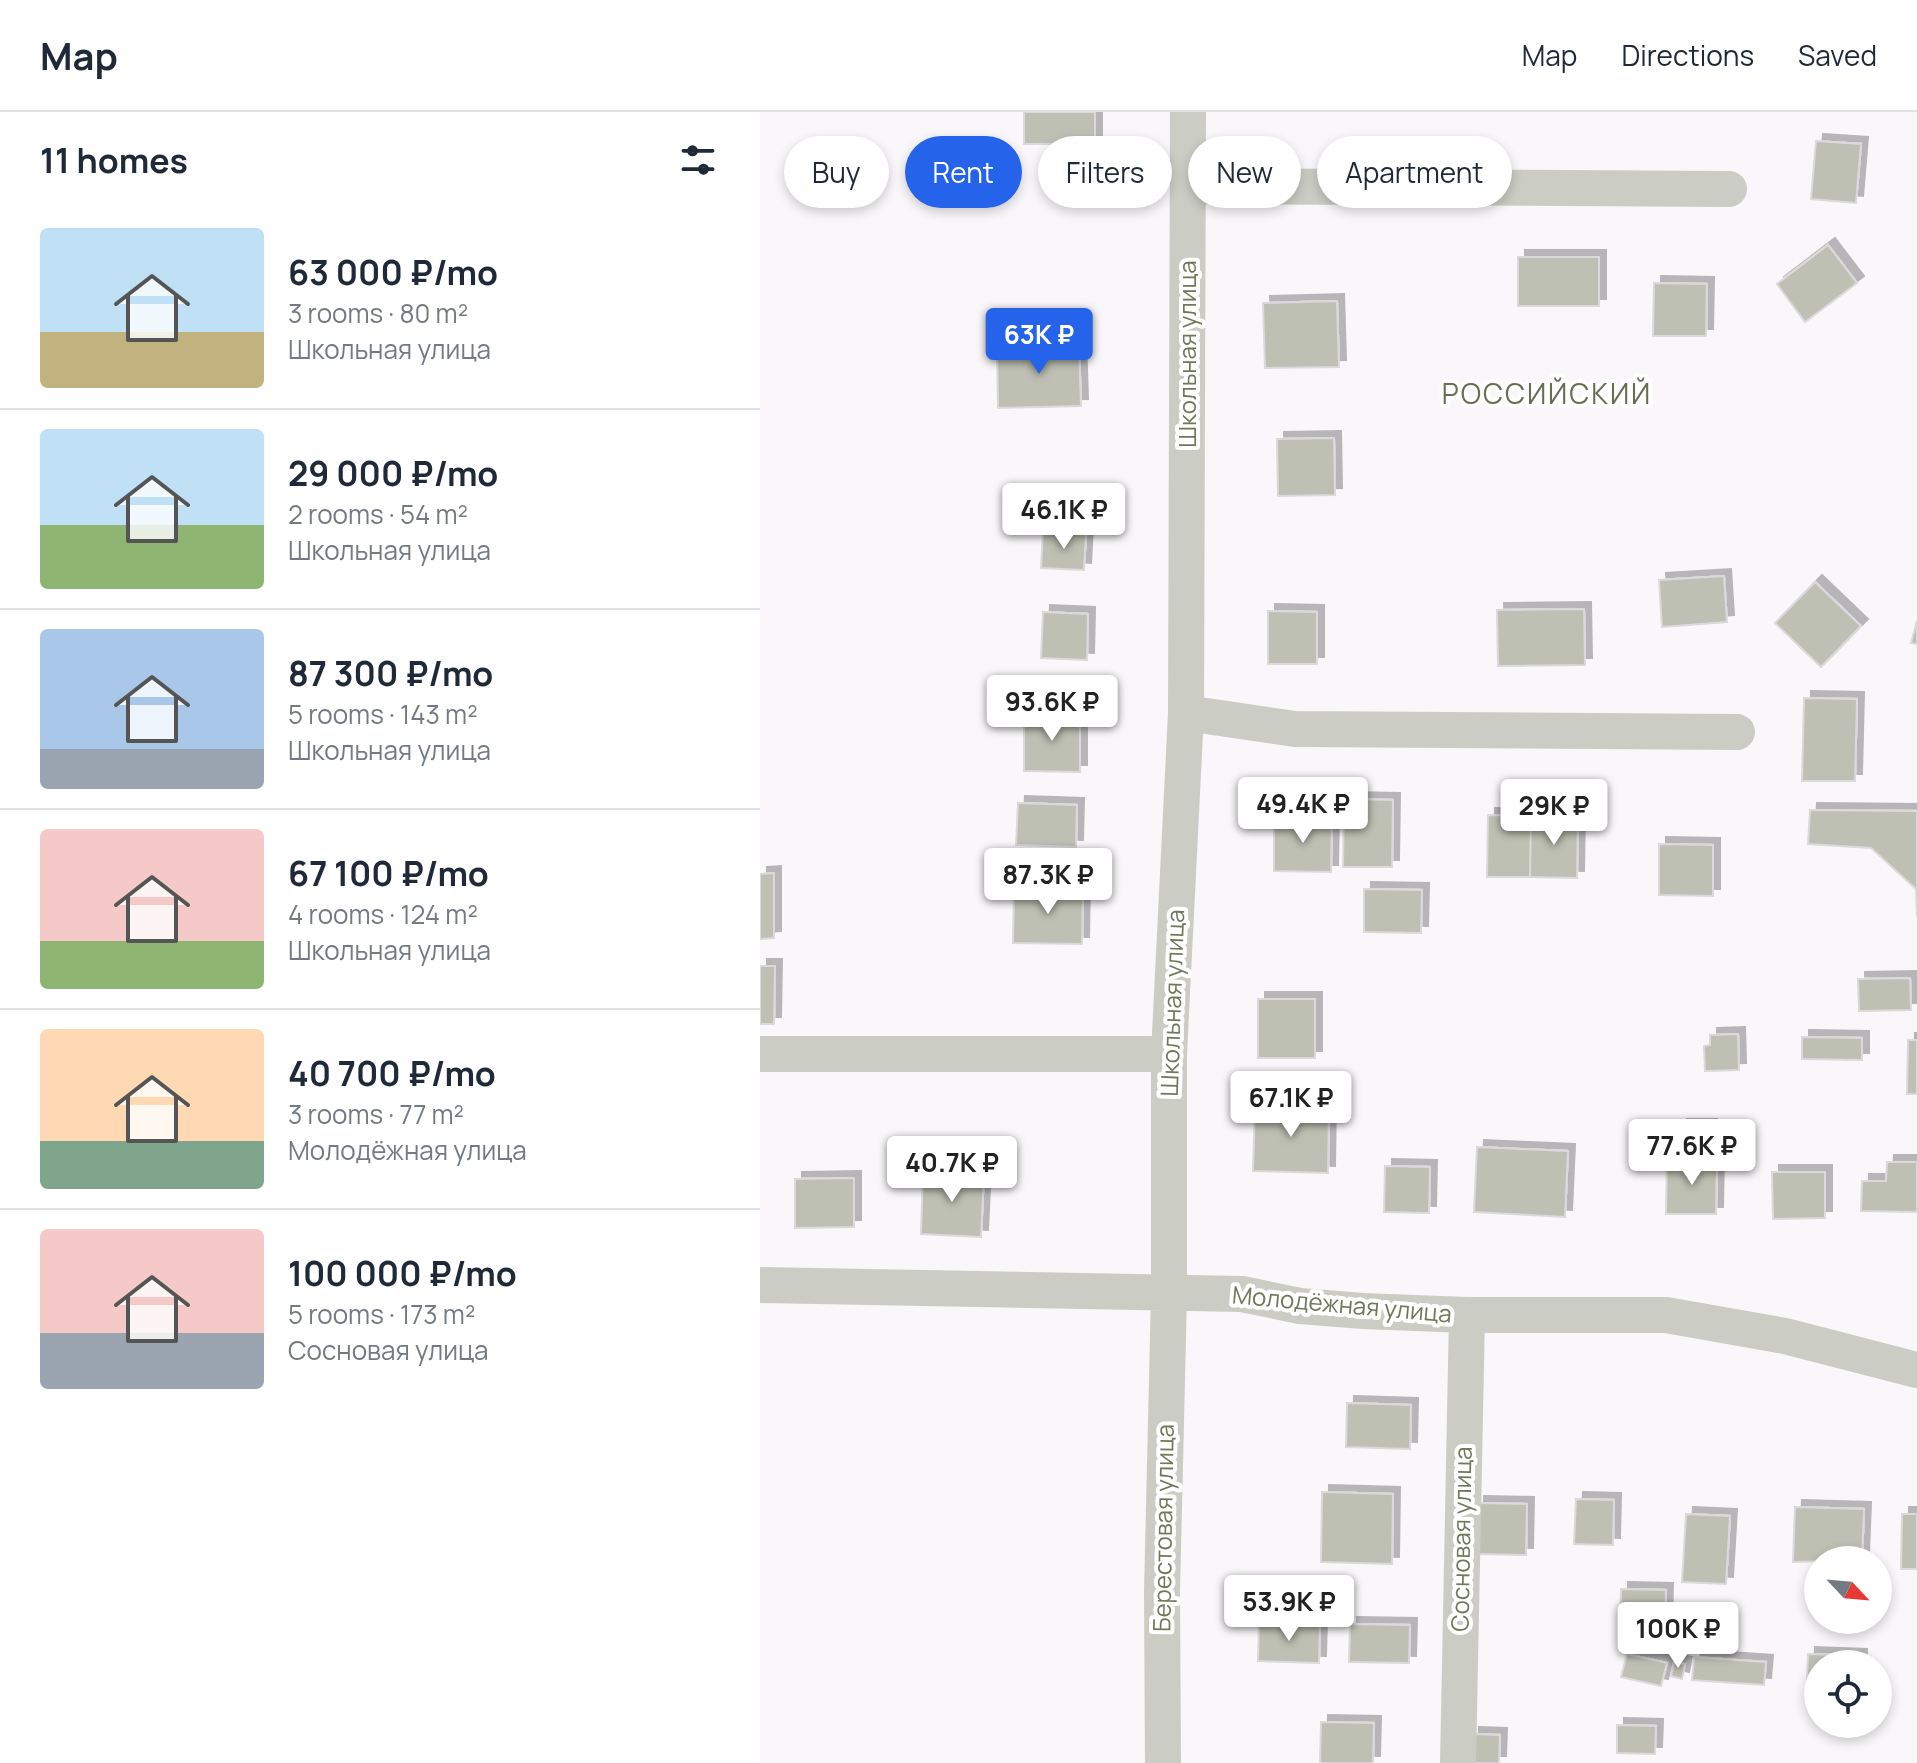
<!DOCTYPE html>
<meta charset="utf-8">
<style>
:root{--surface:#fff;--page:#f2f2f3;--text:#1f2937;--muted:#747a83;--line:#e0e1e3;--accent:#2563eb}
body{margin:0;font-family:Manrope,sans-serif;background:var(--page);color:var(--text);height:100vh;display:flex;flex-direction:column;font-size:30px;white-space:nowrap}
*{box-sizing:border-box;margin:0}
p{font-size:26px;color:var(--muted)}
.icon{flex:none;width:44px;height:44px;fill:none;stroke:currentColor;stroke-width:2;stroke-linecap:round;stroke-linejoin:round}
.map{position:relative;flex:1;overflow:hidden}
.details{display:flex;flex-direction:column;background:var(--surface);width:760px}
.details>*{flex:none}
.banner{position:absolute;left:24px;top:24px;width:760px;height:72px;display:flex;gap:16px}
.needle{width:52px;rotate:116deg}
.tools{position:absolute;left:1044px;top:1434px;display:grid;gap:16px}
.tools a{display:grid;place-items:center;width:88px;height:88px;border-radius:50%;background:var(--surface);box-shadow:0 4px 12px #0003;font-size:40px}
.price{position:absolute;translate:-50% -68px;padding:0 18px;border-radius:8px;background:#fff;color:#222;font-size:26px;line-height:52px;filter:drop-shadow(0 2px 4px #0008)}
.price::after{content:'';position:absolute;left:50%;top:48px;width:24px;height:18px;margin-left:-12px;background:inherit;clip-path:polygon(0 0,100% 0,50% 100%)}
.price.selected{background:var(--accent);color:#fff}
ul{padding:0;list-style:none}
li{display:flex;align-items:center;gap:24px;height:200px;padding:0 40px}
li+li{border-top:2px solid var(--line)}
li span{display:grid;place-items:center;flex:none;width:224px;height:160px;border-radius:8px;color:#555}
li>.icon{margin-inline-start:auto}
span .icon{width:96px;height:96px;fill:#fffc;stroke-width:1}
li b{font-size:34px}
h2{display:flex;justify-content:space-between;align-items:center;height:96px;padding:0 40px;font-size:34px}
.pill{padding:0 28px;border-radius:36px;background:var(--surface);box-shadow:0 4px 12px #0003;font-size:28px;line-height:72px}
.pill.selected{background:var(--accent);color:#fff}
header{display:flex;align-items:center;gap:48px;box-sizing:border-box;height:112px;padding:0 40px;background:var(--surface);border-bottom:2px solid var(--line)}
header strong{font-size:38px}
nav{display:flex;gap:44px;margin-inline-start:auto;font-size:28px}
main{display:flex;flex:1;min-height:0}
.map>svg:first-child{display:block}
.building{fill:#bdc0b2;stroke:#dbd9db;stroke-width:2;filter:url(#shadow)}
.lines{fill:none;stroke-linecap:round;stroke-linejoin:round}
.minor{stroke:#cbcdc4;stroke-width:36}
.labels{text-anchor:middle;stroke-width:8;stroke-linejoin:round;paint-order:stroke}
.street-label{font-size:24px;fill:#70785a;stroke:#fff}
.quarter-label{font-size:28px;letter-spacing:2px;fill:#686e55;stroke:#fff}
</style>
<header>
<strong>Map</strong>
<nav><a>Map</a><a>Directions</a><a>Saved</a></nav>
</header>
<main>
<section class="details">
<h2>11 homes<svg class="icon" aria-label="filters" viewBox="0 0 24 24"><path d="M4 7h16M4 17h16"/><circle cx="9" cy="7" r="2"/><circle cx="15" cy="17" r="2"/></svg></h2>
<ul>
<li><span style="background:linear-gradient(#bfe0f5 65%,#c2b280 0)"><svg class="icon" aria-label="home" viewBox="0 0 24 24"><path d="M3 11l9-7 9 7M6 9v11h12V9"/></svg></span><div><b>63 000 ₽/mo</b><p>3 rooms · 80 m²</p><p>Школьная улица</p></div></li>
<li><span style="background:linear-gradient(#bfe0f5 60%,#8fb573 0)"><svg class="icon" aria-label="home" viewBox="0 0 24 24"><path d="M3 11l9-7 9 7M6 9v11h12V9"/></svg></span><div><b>29 000 ₽/mo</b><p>2 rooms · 54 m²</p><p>Школьная улица</p></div></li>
<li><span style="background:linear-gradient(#a9c7e8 75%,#9aa5b1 0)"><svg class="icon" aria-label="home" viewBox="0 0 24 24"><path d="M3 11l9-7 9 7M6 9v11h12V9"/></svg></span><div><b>87 300 ₽/mo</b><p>5 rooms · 143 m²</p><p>Школьная улица</p></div></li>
<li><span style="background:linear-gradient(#f6c9c9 70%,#8fb573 0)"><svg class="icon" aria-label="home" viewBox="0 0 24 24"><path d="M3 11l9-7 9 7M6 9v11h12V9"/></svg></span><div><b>67 100 ₽/mo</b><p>4 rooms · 124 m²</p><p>Школьная улица</p></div></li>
<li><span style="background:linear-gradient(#ffd9b3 70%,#7fa58c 0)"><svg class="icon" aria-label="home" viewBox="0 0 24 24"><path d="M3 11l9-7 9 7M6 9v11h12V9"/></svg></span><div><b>40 700 ₽/mo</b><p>3 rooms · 77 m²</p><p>Молодёжная улица</p></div></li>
<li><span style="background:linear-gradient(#f6c9c9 65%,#9aa5b1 0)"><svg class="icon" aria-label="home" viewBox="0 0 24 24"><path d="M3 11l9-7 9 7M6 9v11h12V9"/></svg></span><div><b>100 000 ₽/mo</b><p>5 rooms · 173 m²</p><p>Сосновая улица</p></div></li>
</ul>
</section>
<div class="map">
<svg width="1157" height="1651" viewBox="0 0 1157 1651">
<defs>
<filter id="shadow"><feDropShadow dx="7" dy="-7" stdDeviation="0" flood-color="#0004"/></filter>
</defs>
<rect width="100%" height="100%" fill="#f9f7f9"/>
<!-- building -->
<path class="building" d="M264,0H335V32H264Z
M1056,29L1101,32L1096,91L1051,87Z
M1068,133L1097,171L1045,210L1017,172Z
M758,145H839V194H758Z
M894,171L947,172L946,224H893Z
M577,189L579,255L505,256L503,191Z
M319,233L321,294L238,296L237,234Z
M574,326L575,383L518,384L517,327Z
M283,420L326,422L324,458L281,456Z
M964,464L967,510L902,515L899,468Z
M1055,470L1101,514L1061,555L1015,511Z
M824,497L825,553L738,554L737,498Z
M508,499L557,500V552H508Z
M283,500L328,502L327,548L281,546Z
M1157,509V532L1151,531Z
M1044,586L1097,587L1095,669H1042Z
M264,602L320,603V660L264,659Z
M584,687L633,688L632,755H583Z
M258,691L317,693L316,735L256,733Z
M1050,698L1157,699V805L1156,777L1111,736L1048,732Z
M728,703L771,704L770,765H727Z
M771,704H818L817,766L770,765Z
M514,707L572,708L571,760L514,759Z
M899,732L953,733V784L899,783Z
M14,761V826L0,827V762Z
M254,777L323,778L322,832L253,831Z
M604,777L662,778L661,821L604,820Z
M0,854H15L14,912H0Z
M1150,866L1151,898L1099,899L1098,867Z
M498,887H555V946H498Z
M978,922L979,958L945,959L944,934L950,933V923Z
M1042,925L1102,926V948L1042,947Z
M1148,928H1157V982H1147Z
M495,993L569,994L568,1061L493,1059Z
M920,1014H950V1043H919Z
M717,1035L808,1039L805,1105L714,1100Z
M957,1047L956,1102H906L907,1048Z
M1127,1050H1157V1100L1101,1099L1102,1069H1126Z
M625,1054L670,1055L669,1101L624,1100Z
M163,1059L224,1062L221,1125L161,1122Z
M1012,1060H1065V1106L1013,1107Z
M94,1066V1115L35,1116V1067Z
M587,1291L651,1293L650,1337L586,1335Z
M562,1380L633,1382L632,1452L561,1450Z
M816,1387L854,1388L853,1433L814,1432Z
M717,1391L767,1392L766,1443L716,1442Z
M1035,1395L1104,1397L1102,1448L1033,1450Z
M926,1402L970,1404L966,1472L922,1470Z
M1142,1402H1157V1457H1141Z
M861,1477L906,1478L905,1520L860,1518Z
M499,1511L560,1512L559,1551L498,1549Z
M590,1512L650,1513L649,1551L589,1550Z
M867,1542L907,1551L901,1574L861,1565Z
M1048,1542L1100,1544V1552H1058V1569H1047Z
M934,1545L1006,1550L1004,1573L932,1568Z
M914,1550L925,1552L922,1567L911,1564Z
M561,1610L614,1611L613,1651H560Z
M857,1613L896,1614L895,1642L857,1641Z
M712,1622L740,1623L739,1651H711Z"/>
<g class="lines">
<!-- minor -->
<path class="minor" d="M429,74L969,77
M426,601L535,617L977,620
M0,942H409
M0,1173L482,1182L540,1194L603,1199L707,1203H906L1025,1224L1157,1258
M403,1651L402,1480L409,1182V942L426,601L428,0
M698,1651L707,1203"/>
</g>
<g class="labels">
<!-- street labels -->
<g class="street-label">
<text transform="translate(428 242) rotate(-90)" y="8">Школьная улица</text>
<text transform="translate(413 891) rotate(-88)" y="8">Школьная улица</text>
<text transform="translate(582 1193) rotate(5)" y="8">Молодёжная улица</text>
<text transform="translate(404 1416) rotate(-89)" y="8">Берестовая улица</text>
<text transform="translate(702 1427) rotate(-89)" y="8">Сосновая улица</text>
</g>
<!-- quarter labels -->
<g class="quarter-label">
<text x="787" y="292">РОССИЙСКИЙ</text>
</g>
</g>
</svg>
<div class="tools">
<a><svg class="needle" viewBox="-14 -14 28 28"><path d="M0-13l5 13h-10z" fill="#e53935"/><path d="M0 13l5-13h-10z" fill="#747a83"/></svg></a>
<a><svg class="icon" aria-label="locate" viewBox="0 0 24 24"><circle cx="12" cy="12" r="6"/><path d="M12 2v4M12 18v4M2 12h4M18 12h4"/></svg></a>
</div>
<b class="price selected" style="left:279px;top:264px">63K ₽</b>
<b class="price" style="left:304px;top:439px">46.1K ₽</b>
<b class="price" style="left:292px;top:631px">93.6K ₽</b>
<b class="price" style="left:543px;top:733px">49.4K ₽</b>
<b class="price" style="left:794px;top:735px">29K ₽</b>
<b class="price" style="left:288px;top:804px">87.3K ₽</b>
<b class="price" style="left:531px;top:1027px">67.1K ₽</b>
<b class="price" style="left:932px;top:1075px">77.6K ₽</b>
<b class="price" style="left:192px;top:1092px">40.7K ₽</b>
<b class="price" style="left:529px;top:1531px">53.9K ₽</b>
<b class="price" style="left:918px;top:1558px">100K ₽</b>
<div class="banner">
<a class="pill">Buy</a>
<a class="pill selected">Rent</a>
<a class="pill">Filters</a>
<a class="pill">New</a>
<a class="pill">Apartment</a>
</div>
</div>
</main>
